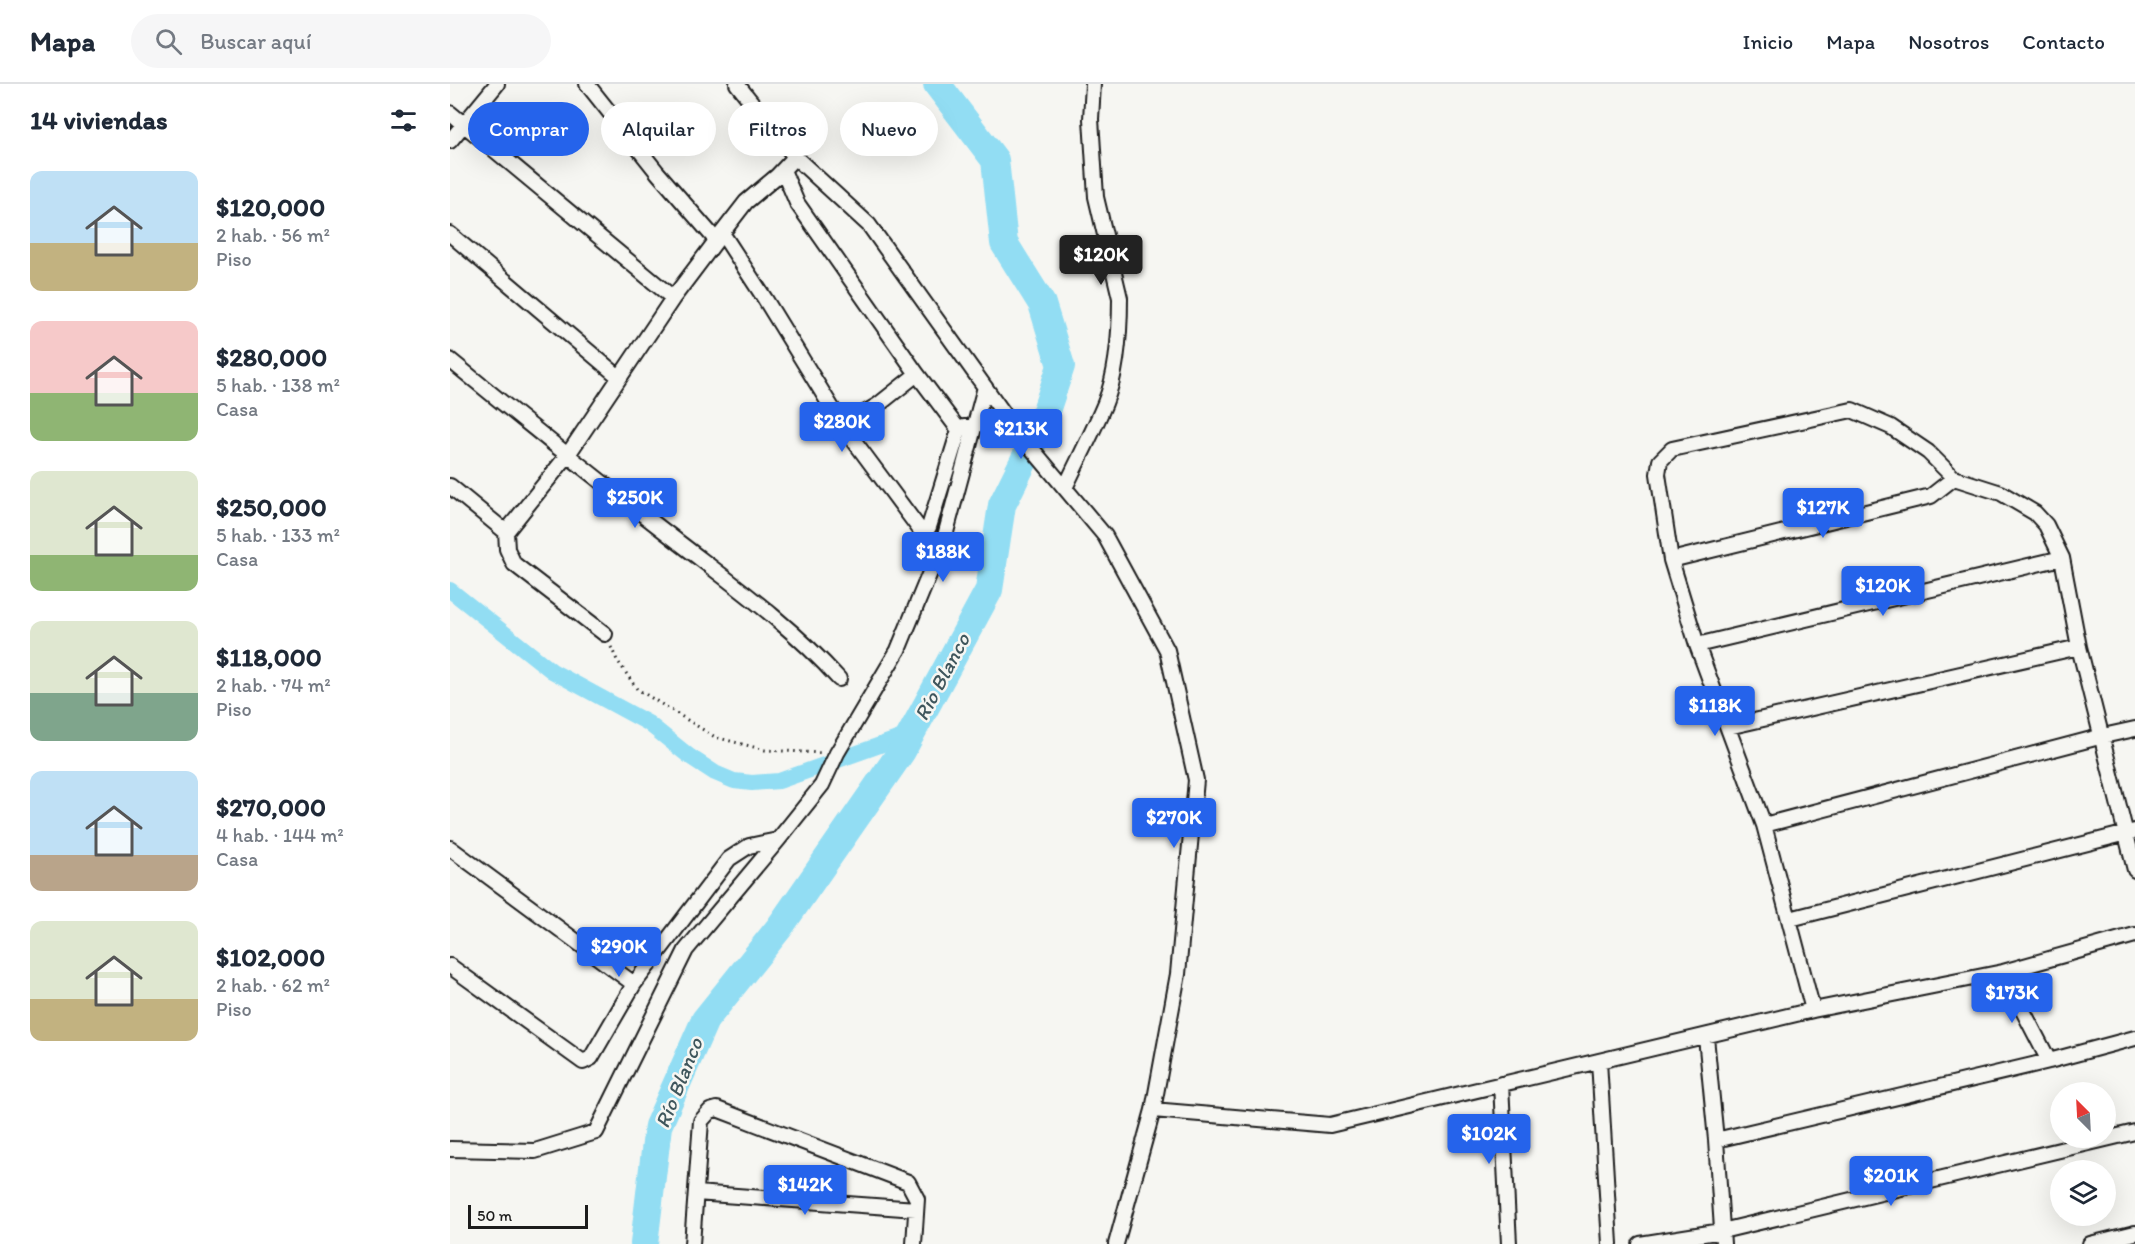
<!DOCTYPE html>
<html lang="es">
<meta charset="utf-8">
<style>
:root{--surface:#fff;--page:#f6f6f7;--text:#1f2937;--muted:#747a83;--line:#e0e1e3;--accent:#2563eb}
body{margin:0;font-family:Itim,sans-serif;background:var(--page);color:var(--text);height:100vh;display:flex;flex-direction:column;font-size:22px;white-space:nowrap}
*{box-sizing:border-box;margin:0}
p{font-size:20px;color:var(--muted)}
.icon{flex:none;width:33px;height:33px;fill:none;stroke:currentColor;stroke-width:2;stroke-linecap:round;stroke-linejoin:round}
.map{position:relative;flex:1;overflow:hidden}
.sheet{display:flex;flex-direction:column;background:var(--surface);width:450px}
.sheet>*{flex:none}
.top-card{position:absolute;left:18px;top:18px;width:570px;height:54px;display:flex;gap:12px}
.needle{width:39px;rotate:336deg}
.controls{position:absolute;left:1600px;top:998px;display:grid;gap:12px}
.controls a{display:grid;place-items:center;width:66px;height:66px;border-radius:50%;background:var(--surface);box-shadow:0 6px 24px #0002;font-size:30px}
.scale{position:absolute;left:18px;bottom:15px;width:120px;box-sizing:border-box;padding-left:6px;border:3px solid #1c1c1c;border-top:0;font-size:16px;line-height:21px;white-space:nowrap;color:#1c1c1c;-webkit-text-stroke:4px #f6f6f2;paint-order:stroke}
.price{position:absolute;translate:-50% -51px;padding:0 14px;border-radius:6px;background:var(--accent);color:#fff;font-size:20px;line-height:39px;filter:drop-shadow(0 2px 3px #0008)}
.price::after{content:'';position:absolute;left:50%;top:36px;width:18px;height:14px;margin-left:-9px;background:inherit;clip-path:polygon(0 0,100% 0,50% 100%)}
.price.active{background:#222;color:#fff}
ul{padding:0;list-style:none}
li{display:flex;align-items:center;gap:18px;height:150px;padding:0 30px}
li span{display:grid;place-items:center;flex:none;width:168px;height:120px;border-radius:12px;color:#555}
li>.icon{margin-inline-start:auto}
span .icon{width:72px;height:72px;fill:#fffc;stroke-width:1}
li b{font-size:26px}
h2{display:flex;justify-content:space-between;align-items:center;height:72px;padding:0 30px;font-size:26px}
.pill{padding:0 21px;border-radius:27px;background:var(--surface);box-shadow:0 6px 24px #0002;font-size:21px;line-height:54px}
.pill.active{background:var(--accent);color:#fff}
header{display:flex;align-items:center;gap:36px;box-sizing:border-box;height:84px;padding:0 30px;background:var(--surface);border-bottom:2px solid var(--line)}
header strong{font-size:28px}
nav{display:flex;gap:33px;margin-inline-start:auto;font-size:21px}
.search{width:420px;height:54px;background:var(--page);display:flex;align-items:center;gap:15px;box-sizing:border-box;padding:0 21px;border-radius:33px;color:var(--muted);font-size:22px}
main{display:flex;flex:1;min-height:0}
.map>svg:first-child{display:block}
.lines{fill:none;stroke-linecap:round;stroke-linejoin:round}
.canal{stroke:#92ddf3;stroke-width:16}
.river{stroke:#92ddf3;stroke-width:28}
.street-casing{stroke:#1c1c1c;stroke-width:18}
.path{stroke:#1c1c1c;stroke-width:3;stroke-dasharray:1.5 4.5;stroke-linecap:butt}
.street{stroke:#f6f6f2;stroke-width:14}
.labels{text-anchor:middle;stroke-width:5;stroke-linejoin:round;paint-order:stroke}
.water-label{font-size:21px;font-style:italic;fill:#3f565c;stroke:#f6f6f2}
</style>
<header>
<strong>Mapa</strong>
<div class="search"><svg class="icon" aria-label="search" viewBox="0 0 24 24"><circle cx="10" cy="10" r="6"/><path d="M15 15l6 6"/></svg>Buscar aquí</div>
<nav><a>Inicio</a><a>Mapa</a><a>Nosotros</a><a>Contacto</a></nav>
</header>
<main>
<section class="sheet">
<h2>14 viviendas<svg class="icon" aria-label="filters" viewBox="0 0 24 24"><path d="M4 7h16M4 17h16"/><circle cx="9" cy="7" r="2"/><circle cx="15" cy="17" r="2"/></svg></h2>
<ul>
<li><span style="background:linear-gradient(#bfe0f5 60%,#c2b280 0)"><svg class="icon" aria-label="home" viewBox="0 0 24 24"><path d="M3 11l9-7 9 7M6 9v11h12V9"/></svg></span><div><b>$120,000</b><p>2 hab. · 56 m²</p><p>Piso</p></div></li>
<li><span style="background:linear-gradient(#f6c9c9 60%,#8fb573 0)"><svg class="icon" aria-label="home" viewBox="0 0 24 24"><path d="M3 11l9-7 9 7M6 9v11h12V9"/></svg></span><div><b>$280,000</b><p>5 hab. · 138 m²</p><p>Casa</p></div></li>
<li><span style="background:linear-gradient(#dfe7d0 70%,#8fb573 0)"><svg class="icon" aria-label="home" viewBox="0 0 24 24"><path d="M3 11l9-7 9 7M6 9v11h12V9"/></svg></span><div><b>$250,000</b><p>5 hab. · 133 m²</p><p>Casa</p></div></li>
<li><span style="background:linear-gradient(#dfe7d0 60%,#7fa58c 0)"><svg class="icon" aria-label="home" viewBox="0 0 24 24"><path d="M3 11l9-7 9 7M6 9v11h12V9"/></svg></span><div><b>$118,000</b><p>2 hab. · 74 m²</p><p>Piso</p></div></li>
<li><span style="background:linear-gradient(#bfe0f5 70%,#b9a48a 0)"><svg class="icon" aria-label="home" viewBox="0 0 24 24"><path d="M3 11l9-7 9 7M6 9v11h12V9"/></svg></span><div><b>$270,000</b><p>4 hab. · 144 m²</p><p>Casa</p></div></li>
<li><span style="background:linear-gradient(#dfe7d0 65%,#c2b280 0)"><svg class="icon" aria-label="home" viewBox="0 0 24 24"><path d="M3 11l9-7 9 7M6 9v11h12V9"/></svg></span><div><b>$102,000</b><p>2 hab. · 62 m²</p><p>Piso</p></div></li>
</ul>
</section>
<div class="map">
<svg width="1685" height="1160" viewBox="0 0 1685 1160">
<rect width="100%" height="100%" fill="#f6f6f2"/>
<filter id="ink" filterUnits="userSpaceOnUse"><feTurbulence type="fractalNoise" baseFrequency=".0167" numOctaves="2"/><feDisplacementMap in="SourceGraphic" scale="12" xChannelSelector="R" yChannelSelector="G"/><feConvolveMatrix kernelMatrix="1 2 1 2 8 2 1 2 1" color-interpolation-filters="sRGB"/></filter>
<g filter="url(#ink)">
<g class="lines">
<!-- canal -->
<path class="canal" d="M0,506L102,587L198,639L239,672L265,689L284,697L302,699L329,697L461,650"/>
<!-- river -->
<path class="river" d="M194,1160L208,1042L255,936L329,844L452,667L461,650L539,506L552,421L591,342L611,282L592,220L554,159L545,76L487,0"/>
<!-- street casing -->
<g class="street-casing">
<path id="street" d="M137,0L207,88L266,156
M287,0L345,73L419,141L562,341L655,452L717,566L746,696L728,890L703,1026L666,1160
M0,29L223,214
M0,57L47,0
M333,86L347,119L467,290L428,321L393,342
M272,149L315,215L393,342L471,447H476L479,443L509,346L514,343H525
M0,150L169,293
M0,276C72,335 144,393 218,450C277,496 339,539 389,595
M467,290L509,346
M0,402L56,448
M615,404C628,376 643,348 655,319C668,287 670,248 670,214L646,113L641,35L643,0
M1221,476L1481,412L1504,394
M155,550L64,480L57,465L56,448L117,372L223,214L272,149L296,118L327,92L345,73
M1247,561L1612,474
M1278,643L1629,563
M1314,741L1653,652L1685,645
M0,764L184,900
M1340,835L1685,747
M0,882L133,978L141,974L184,900L279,775L299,762L328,756
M1553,888L1599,977
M1363,926L1314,741L1247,561L1221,476L1208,390L1210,377L1222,365L1402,326L1441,343L1478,368L1504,394L1551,409L1585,429L1596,441L1612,474L1629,563L1685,786
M1256,953L1266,1056L1273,1160
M1149,977L1160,1160
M1051,1000L1059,1160
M703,1026L880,1041L1363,926L1553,888L1685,851
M1266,1056L1599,977L1685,954
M0,1065L85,1067L146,1048L236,866L328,756L372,701L387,669L448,566L495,452L535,303
M246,1109L466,1125
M242,1160L251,1037L260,1027L267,1025L458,1098L467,1115L464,1160
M1190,1160L1272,1147L1685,1048
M1640,1160L1685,1149"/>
</g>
<!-- path -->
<path class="path" d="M161,563L167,576L187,605L265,653L315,666L373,669"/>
<!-- street -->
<use href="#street" class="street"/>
</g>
</g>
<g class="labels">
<!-- water labels -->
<g class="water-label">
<text transform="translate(492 593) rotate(-62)" y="7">Río Blanco</text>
<text transform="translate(229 999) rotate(-68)" y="7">Río Blanco</text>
</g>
</g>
</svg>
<div class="controls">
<a><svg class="needle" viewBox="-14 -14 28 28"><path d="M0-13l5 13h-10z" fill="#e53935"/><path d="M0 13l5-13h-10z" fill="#747a83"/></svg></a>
<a><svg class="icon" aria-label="layers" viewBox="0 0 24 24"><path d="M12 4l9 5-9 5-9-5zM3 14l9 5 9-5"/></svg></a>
</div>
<div class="scale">50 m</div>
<b class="price active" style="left:651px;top:202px">$120K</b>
<b class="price" style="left:392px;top:369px">$280K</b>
<b class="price" style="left:571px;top:376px">$213K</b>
<b class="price" style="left:185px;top:445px">$250K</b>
<b class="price" style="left:1373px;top:455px">$127K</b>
<b class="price" style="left:493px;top:499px">$188K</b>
<b class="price" style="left:1433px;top:533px">$120K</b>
<b class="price" style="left:1265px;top:653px">$118K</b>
<b class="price" style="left:724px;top:765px">$270K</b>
<b class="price" style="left:169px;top:894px">$290K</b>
<b class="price" style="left:1562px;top:940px">$173K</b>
<b class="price" style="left:1039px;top:1081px">$102K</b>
<b class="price" style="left:1441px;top:1123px">$201K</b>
<b class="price" style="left:355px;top:1132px">$142K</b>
<div class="top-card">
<a class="pill active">Comprar</a>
<a class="pill">Alquilar</a>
<a class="pill">Filtros</a>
<a class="pill">Nuevo</a>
</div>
</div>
</main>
